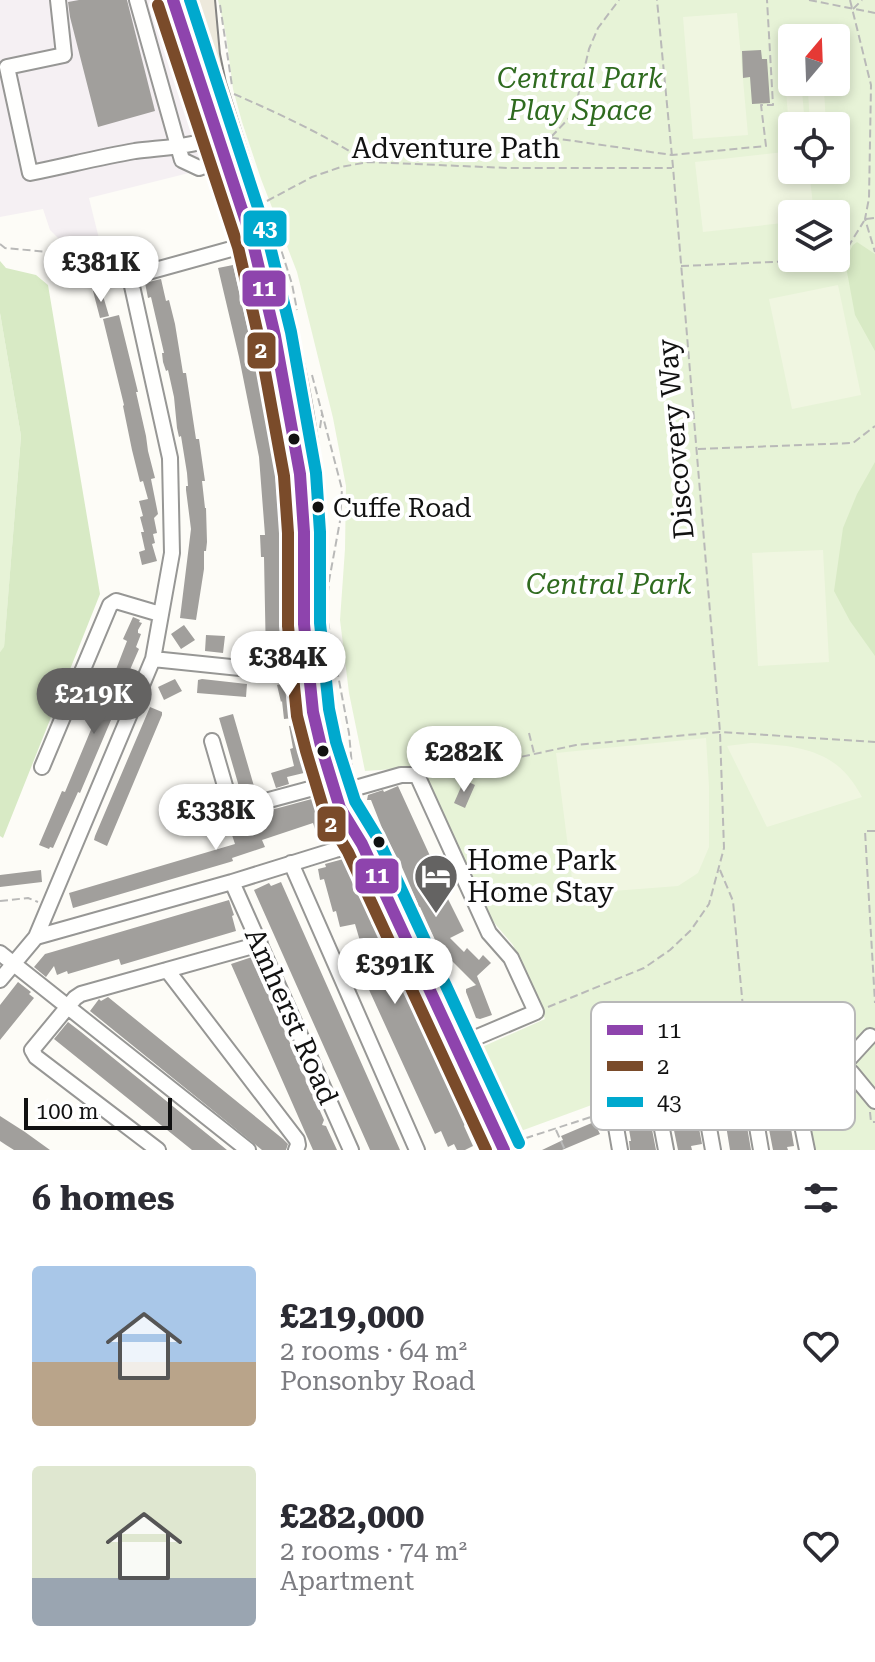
<!DOCTYPE html>
<meta charset="utf-8">
<style>
:root{--surface:#fff;--page:#f7f7f7;--text:#2b2b33;--muted:#7c7c81;--accent:#646362}
body{margin:0;font-family:"Roboto Serif",serif;background:var(--page);color:var(--text);height:100vh;display:flex;flex-direction:column;font-size:30px;white-space:nowrap}
*{box-sizing:border-box;margin:0}
p{font-size:26px;color:var(--muted)}
.icon{flex:none;width:44px;height:44px;fill:none;stroke:currentColor;stroke-width:2;stroke-linecap:round;stroke-linejoin:round}
.map{position:relative;height:1150px;overflow:hidden}
.side{display:flex;flex-direction:column;background:var(--surface);flex:1}
.side>*{flex:none}
.needle{width:52px;rotate:19deg}
.controls{position:absolute;left:778px;top:24px;display:grid;gap:16px}
.controls a{display:grid;place-items:center;width:72px;height:72px;border-radius:8px;background:var(--surface);box-shadow:0 4px 12px #0003;font-size:40px}
.scale{position:absolute;left:24px;bottom:20px;width:148px;box-sizing:border-box;padding-left:8px;border:4px solid #111;border-top:0;font-size:22px;line-height:28px;white-space:nowrap;color:#111;-webkit-text-stroke:6px #fff;paint-order:stroke}
.price{position:absolute;translate:-50% -68px;padding:0 18px;border-radius:28px;background:#fff;color:#222;font-size:26px;line-height:52px;filter:drop-shadow(0 2px 4px #0008)}
.price::after{content:'';position:absolute;left:50%;top:48px;width:24px;height:18px;margin-left:-12px;background:inherit;clip-path:polygon(0 0,100% 0,50% 100%)}
.price.on{background:var(--accent);color:#fff}
ul{padding:0;list-style:none}
li{display:flex;align-items:center;gap:24px;height:200px;padding:0 32px}
li span{display:grid;place-items:center;flex:none;width:224px;height:160px;border-radius:8px;color:#555}
li>.icon{margin-inline-start:auto}
span .icon{width:96px;height:96px;fill:#fffc;stroke-width:1}
li b{font-size:34px}
h2{display:flex;justify-content:space-between;align-items:center;height:96px;padding:0 32px;font-size:34px}
.map>svg:first-child{display:block}
.industrial{fill:#f5f0f3}
.green{fill:#e7f3d7;fill-rule:evenodd}
.forest{fill:#d8eac5}
.pitch{fill:#f0f6e1}
.building{fill:#a19f9c}
.lines{fill:none;stroke-linecap:round;stroke-linejoin:round}
.minor-casing{stroke:#979795;stroke-width:18}
.major-casing{stroke:#858482;stroke-width:22}
.path{stroke:#b9b9b8;stroke-width:2;stroke-dasharray:8 4;stroke-linecap:butt}
.minor{stroke:#fffffe;stroke-width:14}
.major{stroke:#ede9dc;stroke-width:18}
.bus-1-casing{stroke:#fff;stroke-width:18}
.bus-2-casing{stroke:#fff;stroke-width:18}
.bus-3-casing{stroke:#fff;stroke-width:18}
.bus-1{stroke:#8e44ad;stroke-width:12}
.bus-2{stroke:#7a4b2a;stroke-width:12}
.bus-3{stroke:#00a9ce;stroke-width:12}
.bus-dot{fill:#111;stroke:#fff;stroke-width:3}
.labels{text-anchor:middle;stroke-width:8;stroke-linejoin:round;paint-order:stroke}
.bus-label{font-size:26px;fill:#111;stroke:#fff;text-anchor:start}
.park-label{font-size:28px;font-style:italic;fill:#2f6b1f;stroke:#fff}
.street-label{font-size:28px;fill:#111;stroke:#fff}
.poi-label{font-size:28px;fill:#111;stroke:#fff;text-anchor:start}
.key{fill:#fff;stroke:#b8b8b8;stroke-width:2}
.key-label{font-size:22px;fill:#111}
.line-badge{stroke:#fff;stroke-width:3}
.badge-label{font-size:22px;text-anchor:middle;font-weight:bold;fill:#fff}
</style>
<div class="map">
<svg width="875" height="1150" viewBox="0 0 875 1150">
<rect width="100%" height="100%" fill="#fdfcf7"/>
<!-- industrial -->
<path class="industrial" d="M0,0H153L158,8L209,168L89,198L102,251L89,255L66,246L50,230L43,209L0,217Z"/>
<!-- green -->
<path class="green" d="M218,0H875V1150H814L798,1066L608,1099L510,1135L473,1051L545,1019L513,945L491,919L429,785L410,768L365,771L349,693L340,620L345,549L346,486L333,418L297,272L261,179L242,122L233,89L226,35ZM792,38H836V82H792ZM792,126H836V170H792ZM792,214H836V258H792Z
M0,313L21,436L4,648L0,652Z"/>
<!-- forest -->
<path class="forest" d="M857,242L875,254V351L855,315L847,272L848,254L853,245Z
M0,261L6,268L36,275L48,285L100,594L3,838L0,836V652L4,647L21,436L0,313Z
M875,462V656L850,621L834,591L843,528L857,494Z"/>
<!-- pitch -->
<path class="pitch" d="M737,13L748,135L693,139L683,17Z
M824,90L826,124L810,125L808,91Z
M802,91L805,125L789,126L786,92Z
M792,151V170H809L814,214H792V222L703,232L695,162Z
M838,285L861,395L792,409L769,299Z
M823,550L829,662L758,666L752,553Z
M706,738L709,786V847L698,873L678,886L574,894L556,753Z
M751,743C786,745 824,747 848,776C854,783 858,790 862,797L767,827L727,746Z"/>
<!-- building -->
<path class="building" d="M79,0H127L155,111L98,127L70,17L68,2Z
M761,50L762,59H767L770,103L752,104L750,77L743,78L742,51Z
M233,265L260,382L275,471L279,522L281,659L266,660L264,557H261L260,535H265L259,457L239,357L218,268Z
M161,279L166,301L169,300L175,324L183,373H186L196,439H199L205,481H202L205,508H206L207,542L206,551H204V569L196,620L180,618L191,529L186,490V486H188L187,473L181,436L179,437L177,428L174,397L168,370L166,371L163,362L162,353H164L151,297L148,298L145,283Z
M101,289L109,316L100,318L93,291Z
M119,315L138,392H136L146,436L148,451L155,478L151,479L158,514L154,518L157,533L153,534L155,543L152,544L157,561L142,565L139,552L145,550L141,532H144L140,517L143,516L139,501L148,499L143,481L140,482L132,450L123,406L124,405L103,319Z
M133,617L140,620L139,622L142,623L138,630V633L141,634L136,647L139,649L129,672L131,673L80,793L78,792L53,848L50,847L49,849L39,845L62,791L65,792L115,672L127,641L123,639Z
M184,625L195,640L181,649L171,634Z
M206,635L225,636L223,653L205,651Z
M175,679L182,691L164,700L158,687Z
M202,679L247,684L246,697L197,693L198,680Z
M284,683H291L294,686L296,701H298L299,708L293,709V718L284,719L282,701L281,702L277,685Z
M150,707L162,712V715L107,846L94,840L95,836Z
M233,714L256,793L242,797L219,718Z
M301,724L310,770L308,772L287,777L289,784L276,788L271,773L294,766L290,749L293,748L289,726Z
M464,780L475,785L465,808L454,803Z
M398,786L447,893H445L464,931L450,938L464,952L467,948L479,960L483,955L491,963L477,976L492,1015L480,1019L476,1018L466,992V989L476,985L445,954L443,956L437,946L434,945L436,942L420,907H417L418,904L401,865L384,833L371,800H367L368,795L383,790L384,792Z
M319,797L332,837L319,841L313,823L262,840L265,847L232,858L233,861L230,862L73,908L69,893L235,844L232,835L264,825L260,813Z
M347,858L353,880L358,878L367,907L371,906L375,918L371,923L377,934L382,936L380,940L387,951L389,960L428,1043L431,1044L433,1055L444,1073L463,1120H467L464,1126L473,1146L465,1150H457L454,1144L448,1147L441,1131L435,1134L349,946L360,941L355,924L340,927L336,911L333,912L324,879L320,880L318,869L326,867L325,864Z
M41,870L42,882L0,887V875Z
M281,882L360,1060L400,1150H370L254,890L269,883L271,886Z
M229,900L234,915L232,916L236,931L121,965L119,959L68,974L67,971L57,975L54,966L46,977L34,967L45,954L52,952Z
M252,957L324,1120L322,1125L326,1126L337,1150H313L305,1132L231,964Z
M18,982L31,992L29,994L34,998L0,1040V1005Z
M108,997L283,1139L288,1144L286,1150H262L90,1011L99,999L101,1001Z
M68,1022L81,1032L227,1150H192L54,1039Z
M784,1088L794,1146L787,1147L788,1150H773L762,1093Z
M742,1097L751,1150H730L722,1101Z
M695,1107L702,1144L691,1146L692,1150H678L670,1111Z
M649,1114L656,1150H630L629,1141H631L627,1118Z
M0,1116L25,1132L50,1150H14L6,1145L0,1141Z
M594,1122L600,1134L562,1150H542L563,1140L561,1136Z"/>
<g class="lines">
<!-- minor casing -->
<g class="minor-casing">
<path id="minor" d="M58,0L64,55L7,67L30,173C65,166 100,157 135,151C163,147 202,148 225,130
M137,0L182,160L199,168L225,158L232,157
M153,659L308,675
M212,741L232,810L332,783
M42,767L110,605L116,601L160,614
M345,791L401,775H417L489,933L511,958L536,1012L456,1046
M291,863L417,1150
M232,882L351,1150
M36,937L153,659L172,553L170,458L130,277L253,243
M0,953L248,1150
M167,970L297,1140L298,1145L296,1150
M0,980L36,937L232,882L335,850L362,844
M838,1071L851,1072L875,1101
M792,1076L807,1150
M750,1086L761,1150
M703,1095L713,1150
M657,1103L666,1150
M158,1150L36,1057L32,1050L75,998L81,994L260,944
M620,1150L613,1110L703,1095L792,1076L838,1071L870,1036"/>
</g>
<!-- major casing -->
<g class="major-casing">
<path id="major" d="M173,0L253,243L275,336L300,474L304,532V624L313,712L321,746L340,808L362,844L504,1150
M205,0L210,55L216,84L264,237
M270,262C296,363 319,466 316,572"/>
</g>
<!-- path -->
<path class="path" d="M809,0L875,13
M850,0L871,85L869,198L865,219L875,252
M220,5L232,86
M853,9L862,0
M234,94C280,114 325,135 367,162
M539,136L672,155L766,146L761,105H773L767,0
M551,137L574,113L589,49L598,28L619,0
M267,201L312,177L341,167L368,162L508,168H672
M866,219L875,218
M278,240L292,284L297,310
M0,244L5,248L59,253L97,271L117,275
M836,250L848,247L864,221
M681,266L796,261L806,258
M312,375L342,489L340,521L329,581L326,612L349,733L353,777
M320,428L322,414
M698,449L853,443L875,426
M529,733L534,753
M428,775H437L576,745L720,732L875,742
M875,831H865L875,1003
M720,870L733,901L749,1072
M0,901L28,898L38,902
M548,1007L644,968L670,950L691,930L709,904L724,848L720,732L673,167L657,0
M870,1112L871,1122H875
M556,1130L565,1150
M514,1142L600,1114"/>
<!-- minor -->
<use href="#minor" class="minor"/>
<!-- major -->
<use href="#major" class="major"/>
<!-- bus-1 casing -->
<g class="bus-1-casing">
<path id="bus-1" d="M173,0L253,243L275,336L300,474L304,532V624L313,712L321,746L340,808L362,844L504,1150"/>
</g>
<!-- bus-2 casing -->
<g class="bus-2-casing">
<path id="bus-2" d="M158,5L238,247L259,339L284,476L288,533V626L297,716L306,751L325,814L348,852L486,1150"/>
</g>
<!-- bus-3 casing -->
<g class="bus-3-casing">
<path id="bus-3" d="M190,0L268,238L291,332L316,473L320,532V623L329,709L336,742L355,801L377,837L519,1143"/>
</g>
<!-- bus-1 -->
<use href="#bus-1" class="bus-1"/>
<!-- bus-2 -->
<use href="#bus-2" class="bus-2"/>
<!-- bus-3 -->
<use href="#bus-3" class="bus-3"/>
</g>
<!-- icons -->
<defs>
<g id="hotel-pin" transform="scale(2.3)"><path d="M0 17L-7.5 6A9.5 9.5 0 1 1 7.5 6Z" fill="#646362" stroke="#fff"/><path d="M-6-4.5h1.5V1H6V5H4.5V3h-9V5H-6ZM-4 0a1.8 1.8 0 1 1 3.6 0ZM.5 0V-2.5h3Q6-2.5 6 0Z" fill="#fff"/></g>
</defs>
<g fill-rule="evenodd">
<use href="#hotel-pin" x="436" y="876"/>
</g>
<!-- markers -->
<g class="bus-dot">
<circle cx="294" cy="439" r="7"/>
<circle cx="318" cy="507" r="7"/>
<circle cx="323" cy="751" r="7"/>
<circle cx="379" cy="842" r="7"/>
</g>
<g class="labels">
<!-- bus labels -->
<g class="bus-label">
<text x="333" y="517">Cuffe Road</text>
</g>
<!-- park labels -->
<g class="park-label">
<text x="580" y="88">Central Park<tspan x="580" dy="32">Play Space</tspan></text>
<text x="609" y="594">Central Park</text>
</g>
<!-- street labels -->
<g class="street-label">
<text x="456" y="158">Adventure Path</text>
<text transform="translate(675 439) rotate(-95)" y="10">Discovery Way</text>
<text transform="translate(292 1016) rotate(66)" y="10">Amherst Road</text>
</g>
<!-- poi labels -->
<g class="poi-label">
<text x="467" y="870">Home Park<tspan x="467" dy="32">Home Stay</tspan></text>
</g>
</g>
<!-- legend -->
<rect x="591" y="1002" width="264" height="128" rx="12" class="key"/>
<rect x="607" y="1025" width="36" height="10" fill="#8e44ad"/>
<rect x="607" y="1061" width="36" height="10" fill="#7a4b2a"/>
<rect x="607" y="1097" width="36" height="10" fill="#00a9ce"/>
<g class="key-label">
<text x="657" y="1038">11</text>
<text x="657" y="1074">2</text>
<text x="657" y="1110">43</text>
</g>
<g class="line-badge">
<rect x="242" y="209" width="46" height="39" rx="8" fill="#00a9ce"/>
<rect x="241" y="269" width="46" height="39" rx="8" fill="#8e44ad"/>
<rect x="246" y="331" width="31" height="39" rx="8" fill="#7a4b2a"/>
<rect x="316" y="805" width="31" height="38" rx="8" fill="#7a4b2a"/>
<rect x="354" y="857" width="46" height="38" rx="8" fill="#8e44ad"/>
</g>
<g class="badge-label">
<text x="265" y="236">43</text>
<text x="264" y="296">11</text>
<text x="261" y="358">2</text>
<text x="331" y="832">2</text>
<text x="377" y="883">11</text>
</g>
</svg>
<div class="controls">
<a><svg class="needle" viewBox="-14 -14 28 28"><path d="M0-13l5 13h-10z" fill="#e53935"/><path d="M0 13l5-13h-10z" fill="#7c7c81"/></svg></a>
<a><svg class="icon" aria-label="locate" viewBox="0 0 24 24"><circle cx="12" cy="12" r="6"/><path d="M12 2v4M12 18v4M2 12h4M18 12h4"/></svg></a>
<a><svg class="icon" aria-label="layers" viewBox="0 0 24 24"><path d="M12 4l9 5-9 5-9-5zM3 14l9 5 9-5"/></svg></a>
</div>
<div class="scale">100 m</div>
<b class="price" style="left:101px;top:304px">£381K</b>
<b class="price" style="left:288px;top:699px">£384K</b>
<b class="price on" style="left:94px;top:736px">£219K</b>
<b class="price" style="left:464px;top:794px">£282K</b>
<b class="price" style="left:216px;top:852px">£338K</b>
<b class="price" style="left:395px;top:1006px">£391K</b>
</div>
<section class="side">
<h2>6 homes<svg class="icon" aria-label="filters" viewBox="0 0 24 24"><path d="M4 7h16M4 17h16"/><circle cx="9" cy="7" r="2"/><circle cx="15" cy="17" r="2"/></svg></h2>
<ul>
<li><span style="background:linear-gradient(#a9c7e8 60%,#b9a48a 0)"><svg class="icon" aria-label="home" viewBox="0 0 24 24"><path d="M3 11l9-7 9 7M6 9v11h12V9"/></svg></span><div><b>£219,000</b><p>2 rooms · 64 m²</p><p>Ponsonby Road</p></div><svg class="icon" aria-label="heart" viewBox="0 0 24 24"><path d="M12 20l-8-8c-3-5 5-10 8-4 3-6 11-1 8 4z"/></svg></li>
<li><span style="background:linear-gradient(#dfe7d0 70%,#9aa5b1 0)"><svg class="icon" aria-label="home" viewBox="0 0 24 24"><path d="M3 11l9-7 9 7M6 9v11h12V9"/></svg></span><div><b>£282,000</b><p>2 rooms · 74 m²</p><p>Apartment</p></div><svg class="icon" aria-label="heart" viewBox="0 0 24 24"><path d="M12 20l-8-8c-3-5 5-10 8-4 3-6 11-1 8 4z"/></svg></li>
</ul>
</section>
